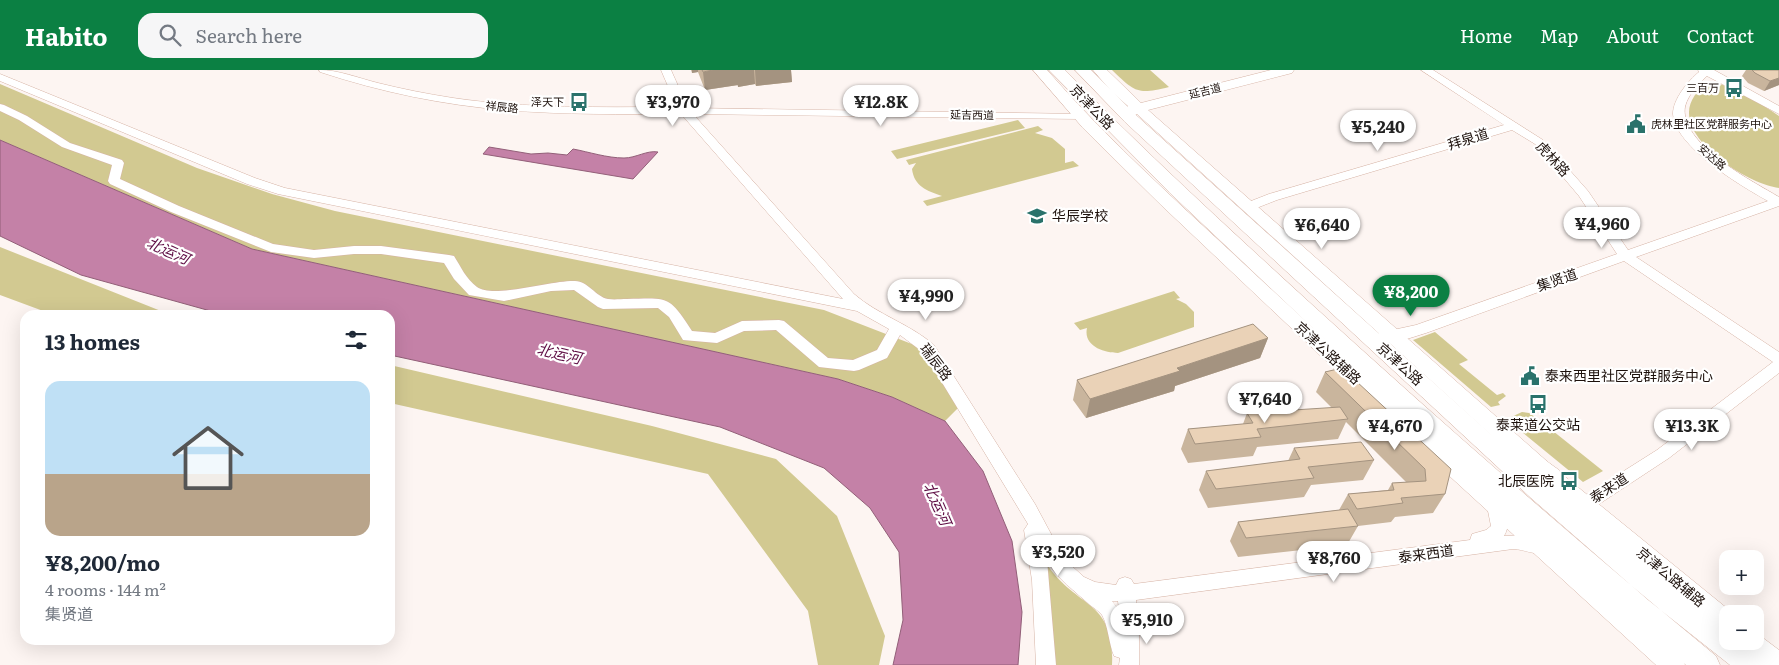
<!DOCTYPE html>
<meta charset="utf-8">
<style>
:root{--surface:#fff;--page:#f6f6f7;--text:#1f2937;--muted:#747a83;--line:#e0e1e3;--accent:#0b8043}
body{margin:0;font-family:Literata,"Noto Sans SC",serif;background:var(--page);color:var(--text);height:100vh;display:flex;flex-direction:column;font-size:19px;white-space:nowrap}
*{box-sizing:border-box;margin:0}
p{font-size:16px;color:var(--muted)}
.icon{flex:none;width:28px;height:28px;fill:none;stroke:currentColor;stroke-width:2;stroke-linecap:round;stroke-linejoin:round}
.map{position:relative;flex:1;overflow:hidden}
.panel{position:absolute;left:20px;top:240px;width:375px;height:335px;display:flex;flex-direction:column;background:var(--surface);border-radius:15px;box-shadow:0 5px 20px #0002}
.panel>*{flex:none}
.tools{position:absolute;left:1719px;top:480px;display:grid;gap:10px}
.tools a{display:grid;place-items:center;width:45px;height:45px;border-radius:10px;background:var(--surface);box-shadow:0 5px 20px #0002;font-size:25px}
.price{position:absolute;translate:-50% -42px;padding:0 11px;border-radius:18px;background:#fff;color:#222;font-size:16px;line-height:32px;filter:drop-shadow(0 1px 2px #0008)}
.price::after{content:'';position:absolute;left:50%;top:30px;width:15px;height:11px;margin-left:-8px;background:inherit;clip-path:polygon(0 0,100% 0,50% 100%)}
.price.selected{background:var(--accent);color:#fff}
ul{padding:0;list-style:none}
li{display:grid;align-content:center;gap:10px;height:265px;padding:0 25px}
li+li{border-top:1px solid var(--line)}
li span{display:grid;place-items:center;height:155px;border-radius:15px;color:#555}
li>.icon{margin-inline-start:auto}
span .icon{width:90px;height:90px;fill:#fffc;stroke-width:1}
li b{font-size:21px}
h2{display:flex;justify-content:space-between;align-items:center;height:60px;padding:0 25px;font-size:21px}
header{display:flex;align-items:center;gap:30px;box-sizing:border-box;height:70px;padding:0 25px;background:var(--accent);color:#fff}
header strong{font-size:24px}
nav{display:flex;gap:28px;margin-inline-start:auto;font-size:18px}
.search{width:350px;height:45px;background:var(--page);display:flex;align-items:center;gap:12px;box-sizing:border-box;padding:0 18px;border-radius:15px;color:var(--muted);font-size:19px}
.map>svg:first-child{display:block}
.green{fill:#d2c991}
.water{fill:#c481a7;stroke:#925f78}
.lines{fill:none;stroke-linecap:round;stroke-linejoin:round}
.minor-casing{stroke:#d6b3a5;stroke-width:1}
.major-casing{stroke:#d6b3a5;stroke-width:1}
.highway-casing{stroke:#d6b3a5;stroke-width:1}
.minor{fill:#fff;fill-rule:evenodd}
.major{fill:#fff;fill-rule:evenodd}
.highway{fill:#fff;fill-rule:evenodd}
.wall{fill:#c9b59d}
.shaded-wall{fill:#a49380}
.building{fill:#ead2b7;stroke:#a49380}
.labels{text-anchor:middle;stroke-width:4.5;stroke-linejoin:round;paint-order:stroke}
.far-poi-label{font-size:11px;fill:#1d110c;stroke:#fff;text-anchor:end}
.far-street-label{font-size:11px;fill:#1d110c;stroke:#fff}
.street-label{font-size:14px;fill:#1d110c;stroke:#fff}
.poi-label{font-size:14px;fill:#1d110c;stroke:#fff;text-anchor:start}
.water-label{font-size:15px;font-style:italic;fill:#5f0e45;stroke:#fff}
</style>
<header>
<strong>Habito</strong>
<div class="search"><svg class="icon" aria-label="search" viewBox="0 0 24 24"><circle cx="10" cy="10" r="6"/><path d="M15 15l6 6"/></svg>Search here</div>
<nav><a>Home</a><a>Map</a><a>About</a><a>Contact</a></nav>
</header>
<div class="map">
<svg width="1779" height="595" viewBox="0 0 1779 595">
<rect width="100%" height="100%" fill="#fdf5f2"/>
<!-- green -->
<path class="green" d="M1112,0H1150L1169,17C1137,25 1135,22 1112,0Z
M1705,12C1726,10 1762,34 1779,46V118C1749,114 1688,76 1689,42C1689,31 1698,20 1705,12Z
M0,14L197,98L272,124L335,141L824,240L917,276L959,337L945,351L892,327L838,309L252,179L0,70Z
M1018,50L1025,58L897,89L891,81Z
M1038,56L1043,60L1035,63L1052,68L1065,79V93L1073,91L1079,96L927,136L923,131L942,126C927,121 914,116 912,99L916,93L909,95L906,90Z
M0,177L166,243L176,245H54L0,225Z
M1174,221L1180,228L1176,229L1186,234L1194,242V257L1118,283C1104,283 1083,276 1087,258L1080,260L1074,253Z
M1435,262L1468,290L1459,294L1497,325L1503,323L1506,326L1498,332L1500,335L1491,337L1413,270Z
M390,295L652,356L776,389L837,446L885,566L879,595H818L808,541L708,404L390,333Z
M1522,342L1529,343L1538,349L1603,401L1583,412L1511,353L1509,348Z
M1048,496C1078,539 1115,530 1112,595H1050Z"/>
<!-- water -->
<path class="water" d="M0,70L252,179L838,309L892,327L945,351L983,401L1012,471L1022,542L1018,595H893L903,550L899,482L870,438L824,398L720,357L390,285V245H225L81,205L0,166Z
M489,77L531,84L548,83L567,85L573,79C589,82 607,88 624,88C636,88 647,80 658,82L633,109L483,84Z"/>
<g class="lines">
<!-- minor casing -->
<g class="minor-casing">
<path id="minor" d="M319,0C339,0 358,8 378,13C402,19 427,24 453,28C527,39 602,37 677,37L661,0H671L688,38L1084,44L1086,46L1080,49L693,44L854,224C878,245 910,254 934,275L1035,434L1065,490L1084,507L1095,512L1116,515L1119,509L1125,507L1131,509L1134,514L1470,470L1472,464L1486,460L1491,456L1487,436L1490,431L1496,429L1502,431C1508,443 1511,454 1504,466L1525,465L1545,472L1548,477L1545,482C1535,486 1524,479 1513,479L1136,530L1139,554V595H1119L1120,588L1114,586C1109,574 1108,555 1102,545C1099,541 1094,538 1090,535C1075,521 1057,509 1047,490L1056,595H1036L1032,510L1024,460L1028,454L924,283L900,265L887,288L859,300L854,301L819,297L776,260L744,261L717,273L683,270L669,247L658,238L603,239L598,237L574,220L551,221L504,231L469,225L454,209L444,193L381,184H354L314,188L271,182L171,142L110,114L108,111L112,95L62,77L19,50L0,41V34L4,35L27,46L70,73L122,90L124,93L120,109L179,136L273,174L314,180L354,176H381L449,185L454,186C461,197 466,209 477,217C493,229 552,210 575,211C588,211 596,227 608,229C614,230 621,229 627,229C668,228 669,225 692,261L715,263L742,251L779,250L784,251L828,288L853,290L877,280L889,259L857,241L278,124L247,114L0,11V4L255,108L285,118L843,229L681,44C623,44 564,45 506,40C443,35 381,22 320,2ZM1112,531H1118L1119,540Z
M1421,0H1433L1543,70L1588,121L1628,180L1768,131C1741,116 1675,77 1673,44C1673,29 1688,11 1699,2L1698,0H1714L1779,36V44L1707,6C1697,15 1682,31 1685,45C1690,79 1752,111 1779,127V136L1636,187L1779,282V303L1669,388L1590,440L1584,442L1578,440L1575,435L1578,430L1657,380L1773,292L1624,191L1426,263C1412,267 1394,275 1379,271L1377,267L1379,263L1416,255L1617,184L1579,126L1535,74L1512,60L1277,130L1254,139H1246L1244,136L1246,133L1269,124L1504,55Z"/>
</g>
<!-- major casing -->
<g class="major-casing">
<path id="major" d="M1033,0H1047C1112,75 1186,139 1258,207C1397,336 1539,462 1682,587L1685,595H1656L1398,359L1161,135L1083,58Z
M1093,0H1107L1141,33L1271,0H1294L1292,3L1148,40L1558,401L1734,544H1728V563L1720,560L1544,413L1137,44L1131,47L1126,46L1124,43L1128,36L1112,22Z
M1755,562L1779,580V595H1761L1741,579L1737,571H1755Z"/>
</g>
<!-- highway casing -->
<g class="highway-casing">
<path id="highway" d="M1049,0H1065C1143,80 1225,155 1308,231C1441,352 1576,471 1716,586L1720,595H1686L1542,470L1433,371L1430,377L1422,380L1414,377L1384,339L1387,333L1391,332L1170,123Z
M1075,0H1091L1137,46L1494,367L1503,363L1511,366L1559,400L1563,407L1559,414L1549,416L1666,514L1728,561V571H1741L1761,586L1765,595H1730L1648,530L1531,428L1125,52Z"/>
</g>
<!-- minor -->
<use href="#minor" class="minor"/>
<!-- major -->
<use href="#major" class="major"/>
<!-- highway -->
<use href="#highway" class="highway"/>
</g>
<!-- wall -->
<path class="wall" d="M691,0H791L792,12L756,16L755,14L738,17V15L705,20L698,2L692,3Z
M1746,0H1779V15L1764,21L1748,13L1742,6Z
M1268,268L1260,288L1175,316L1174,321L1086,348L1073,330L1077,310Z
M1342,298L1445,424L1433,443L1395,447L1391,452L1358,456L1347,475L1238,487L1230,471L1238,452L1339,440L1348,424L1388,420L1392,413L1406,412L1346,352L1338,369L1257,377L1253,386L1188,393L1181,379L1188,359L1243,354L1247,343L1332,338L1316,322L1325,302Z
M1294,378L1374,390L1363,410L1311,415L1304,427L1208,438L1199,420L1206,401L1288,391Z"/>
<!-- shaded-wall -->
<path class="shaded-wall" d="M692,0H698V2L692,3Z
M713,0H736L738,15L705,20L703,2Z
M736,0H754L755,14L738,17Z
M755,0H791L792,12L756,16Z
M1779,8V15L1764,21L1770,11Z
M1268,268L1260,288L1175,316L1174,321L1086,348L1090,329L1177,298Z"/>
<!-- building -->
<path class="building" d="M702,0H713L703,2Z
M1752,0H1779V8L1770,11L1755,3Z
M1253,254L1268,268L1177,298L1180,301L1090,329L1077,310Z
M1342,298L1451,399L1445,424L1401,428L1403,433L1357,439L1348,424L1394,420L1392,413L1426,411L1425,399L1325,302Z
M1340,337L1348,349L1257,359L1261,367L1195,374L1188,359L1253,353L1247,343Z
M1361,372L1374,390L1308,397L1314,408L1216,419L1206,401L1300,389L1294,378Z
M1348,439L1358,456L1246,468L1238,452Z"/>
<!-- icons -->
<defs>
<g id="bus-bare" transform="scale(1.5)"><path d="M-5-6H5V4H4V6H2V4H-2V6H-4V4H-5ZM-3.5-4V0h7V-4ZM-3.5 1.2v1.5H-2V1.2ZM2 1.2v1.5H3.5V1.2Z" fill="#2a726b" stroke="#fff" stroke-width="2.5" paint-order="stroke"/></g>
<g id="civic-bare" transform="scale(1.5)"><path d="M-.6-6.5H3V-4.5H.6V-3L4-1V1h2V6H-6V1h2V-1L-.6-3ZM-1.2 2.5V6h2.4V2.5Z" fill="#2a726b" stroke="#fff" stroke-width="2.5" paint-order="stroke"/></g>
<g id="school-bare" transform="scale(1.5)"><path d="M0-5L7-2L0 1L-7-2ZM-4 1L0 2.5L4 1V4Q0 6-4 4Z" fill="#2a726b" stroke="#fff" stroke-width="2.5" paint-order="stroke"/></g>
</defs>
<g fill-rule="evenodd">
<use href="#bus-bare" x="1734" y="18"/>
<use href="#bus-bare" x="579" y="32"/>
<use href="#civic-bare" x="1636" y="54"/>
<use href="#school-bare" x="1037" y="146"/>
<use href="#civic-bare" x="1530" y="306"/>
<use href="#bus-bare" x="1538" y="334"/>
<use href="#bus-bare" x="1569" y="411"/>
</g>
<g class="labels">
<!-- far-poi labels -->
<g class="far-poi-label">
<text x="1719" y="22">三百万</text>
<text x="564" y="36">泽天下</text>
<text x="1651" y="58" text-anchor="start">虎林里社区党群服务中心</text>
</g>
<!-- far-street labels -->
<g class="far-street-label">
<text transform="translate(1205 21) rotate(-14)" y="4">延吉道</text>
<text transform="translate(502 37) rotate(6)" y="4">祥辰路</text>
<text transform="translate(972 45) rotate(1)" y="4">延吉西道</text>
<text transform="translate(1712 87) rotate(41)" y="4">安达路</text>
</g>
<!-- street labels -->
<g class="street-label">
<text transform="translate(1092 37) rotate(46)" y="5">京津公路</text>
<text transform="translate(1468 69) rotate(-17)" y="5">拜泉道</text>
<text transform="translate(1553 89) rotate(47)" y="5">虎林路</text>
<text transform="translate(1557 210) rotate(-19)" y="5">集贤道</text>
<text transform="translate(1328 283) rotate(43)" y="5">京津公路辅路</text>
<text transform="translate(936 292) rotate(53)" y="5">瑞辰路</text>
<text transform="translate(1400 294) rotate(42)" y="5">京津公路</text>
<text transform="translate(1609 418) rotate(-33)" y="5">泰来道</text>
<text transform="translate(1426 484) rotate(-8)" y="5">泰来西道</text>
<text transform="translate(1671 507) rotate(40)" y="5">京津公路辅路</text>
</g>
<!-- poi labels -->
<g class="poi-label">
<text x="1052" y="151">华辰学校</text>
<text x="1545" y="311">泰来西里社区党群服务中心</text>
<text x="1538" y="360" text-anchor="middle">泰莱道公交站</text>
<text x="1554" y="416" text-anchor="end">北辰医院</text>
</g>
<!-- water labels -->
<g class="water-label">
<text transform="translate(168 181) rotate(24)" y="5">北运河</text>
<text transform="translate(559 284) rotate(13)" y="5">北运河</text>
<text transform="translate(937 434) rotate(66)" y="5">北运河</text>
</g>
</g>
</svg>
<div class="tools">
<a>+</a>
<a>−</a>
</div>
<b class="price" style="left:673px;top:57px">¥3,970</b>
<b class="price" style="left:881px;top:57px">¥12.8K</b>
<b class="price" style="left:1378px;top:82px">¥5,240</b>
<b class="price" style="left:1602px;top:179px">¥4,960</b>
<b class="price" style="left:1322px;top:180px">¥6,640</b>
<b class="price selected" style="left:1411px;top:247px">¥8,200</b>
<b class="price" style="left:926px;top:251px">¥4,990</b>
<b class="price" style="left:1265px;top:354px">¥7,640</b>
<b class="price" style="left:1395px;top:381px">¥4,670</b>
<b class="price" style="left:1692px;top:381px">¥13.3K</b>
<b class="price" style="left:1058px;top:507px">¥3,520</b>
<b class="price" style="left:1334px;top:513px">¥8,760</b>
<b class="price" style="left:1147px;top:575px">¥5,910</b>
<section class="panel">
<h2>13 homes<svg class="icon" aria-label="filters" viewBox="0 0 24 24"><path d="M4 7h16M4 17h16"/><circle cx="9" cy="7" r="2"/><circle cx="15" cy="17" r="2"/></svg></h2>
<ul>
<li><span style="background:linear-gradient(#bfe0f5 60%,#b9a48a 0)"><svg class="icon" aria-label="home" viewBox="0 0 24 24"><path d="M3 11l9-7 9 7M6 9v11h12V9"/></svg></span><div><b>¥8,200/mo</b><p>4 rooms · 144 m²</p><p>集贤道</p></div></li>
</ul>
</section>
</div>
